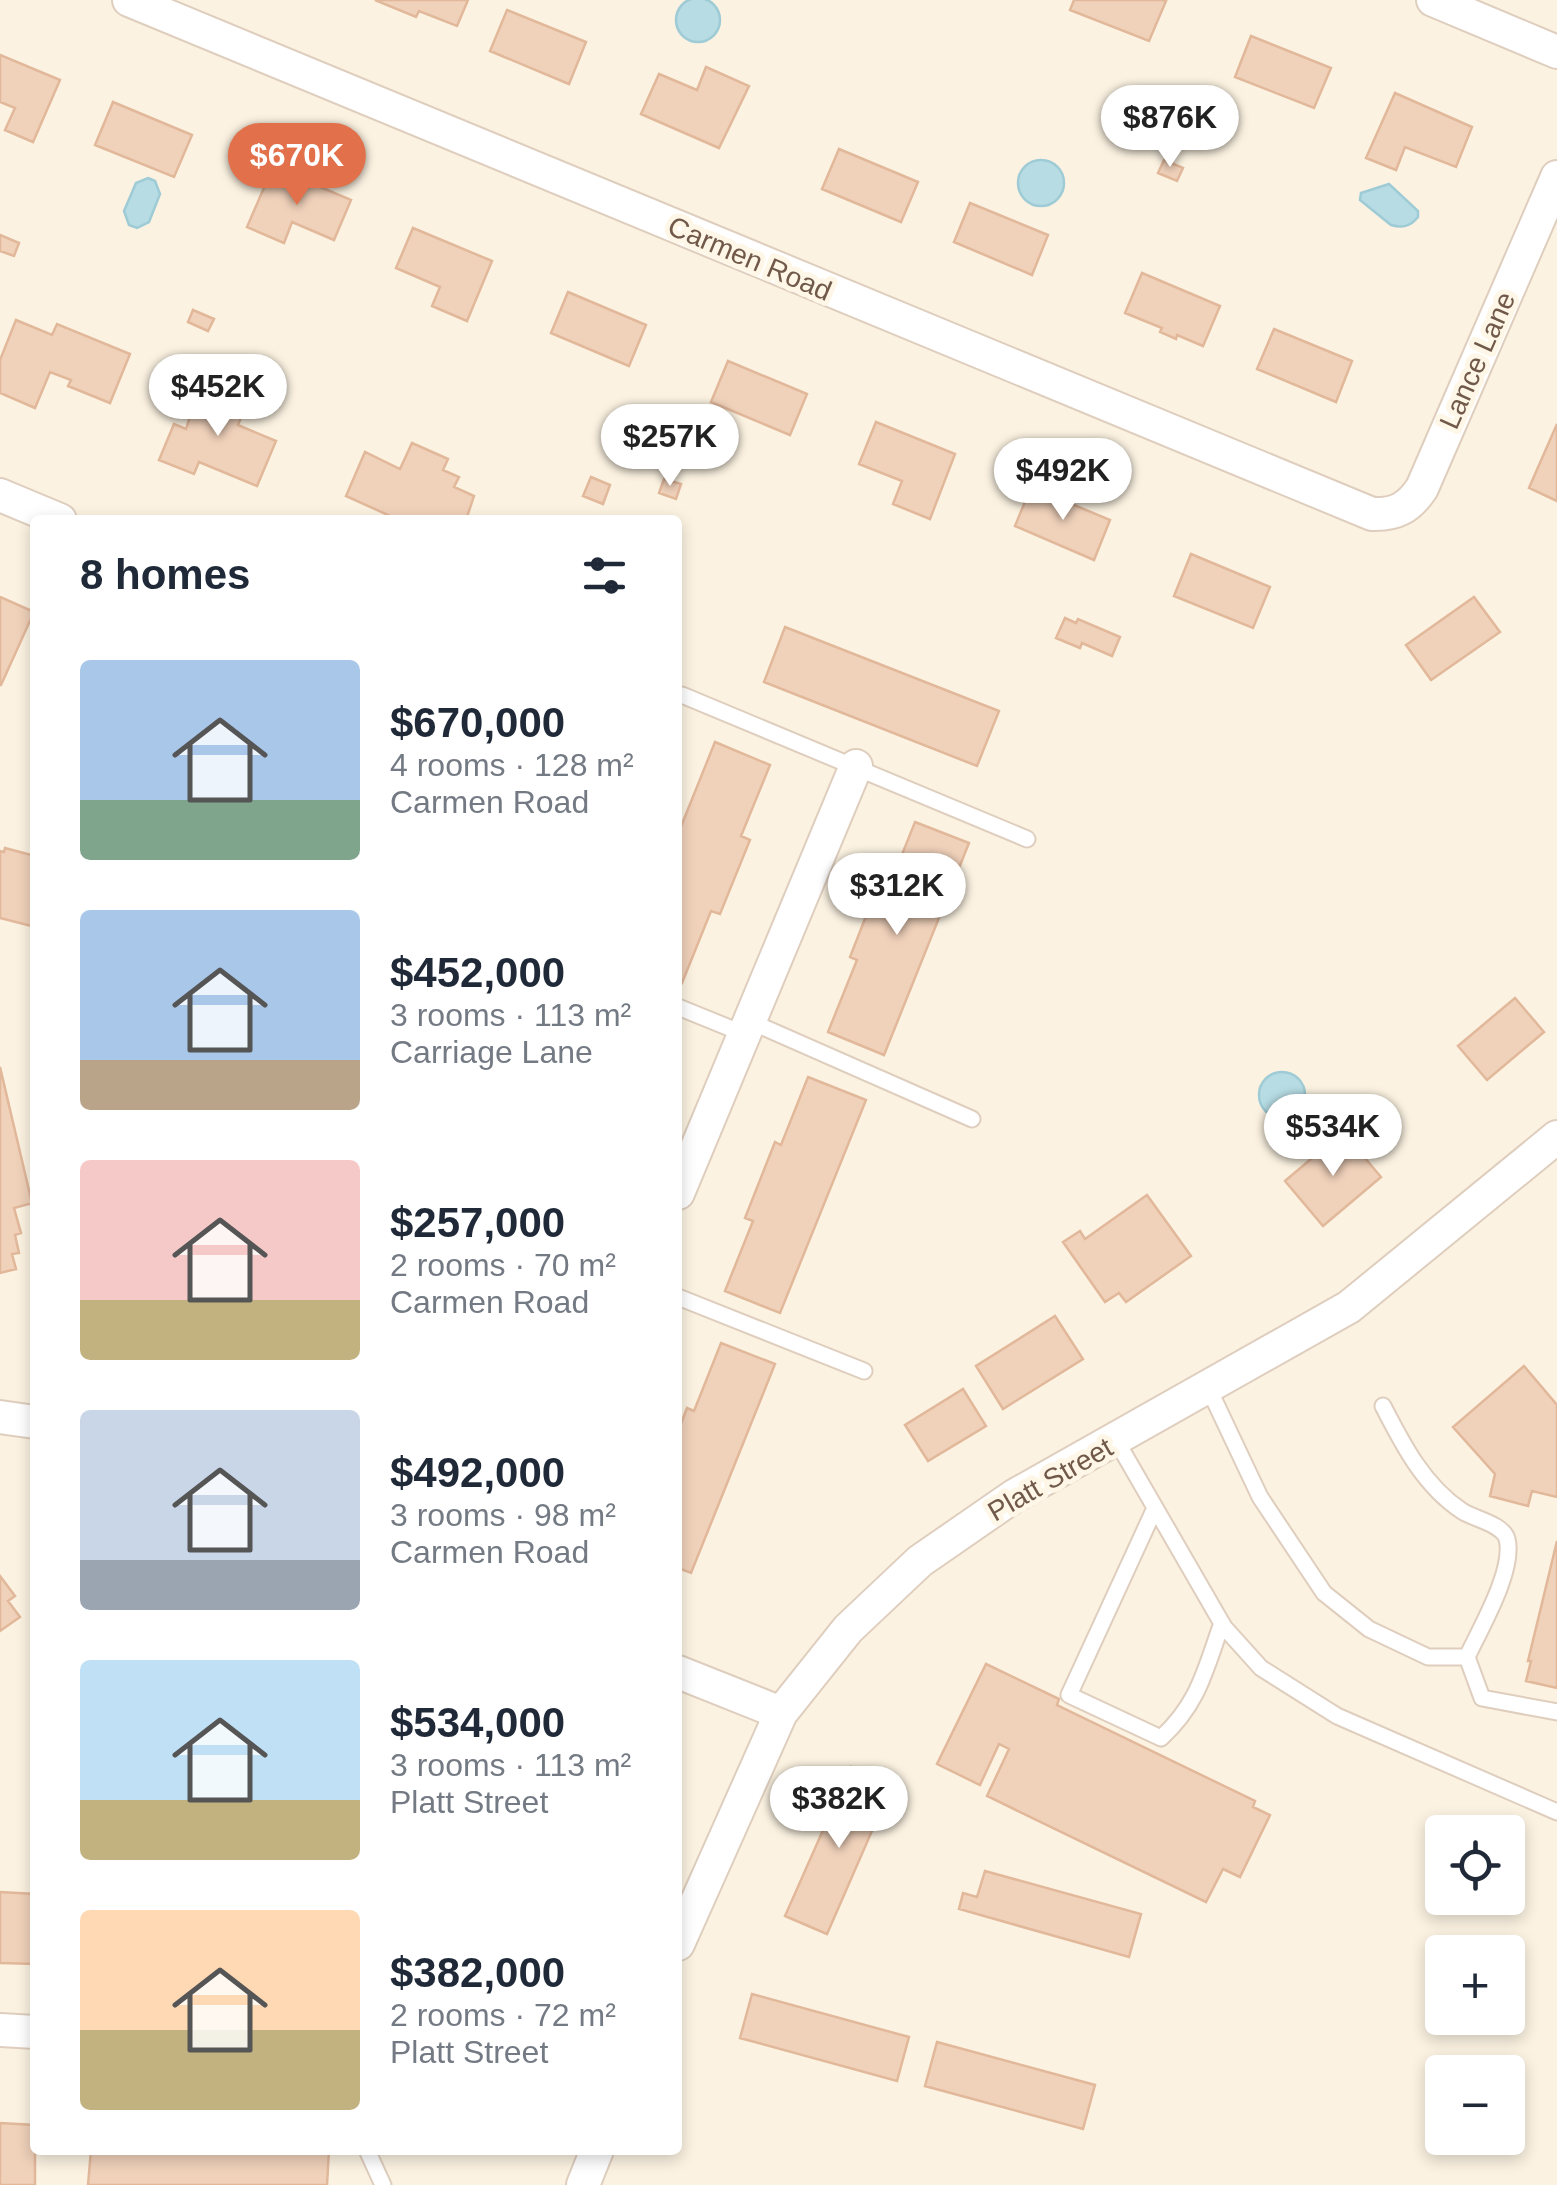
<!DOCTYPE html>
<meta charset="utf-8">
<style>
:root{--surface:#fff;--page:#f2f2f3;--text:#1f2937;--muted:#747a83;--accent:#e2704a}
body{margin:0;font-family:Helvetica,sans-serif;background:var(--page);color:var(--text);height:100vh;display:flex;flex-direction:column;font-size:38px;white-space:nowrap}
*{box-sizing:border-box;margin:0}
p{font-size:32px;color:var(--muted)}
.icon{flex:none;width:55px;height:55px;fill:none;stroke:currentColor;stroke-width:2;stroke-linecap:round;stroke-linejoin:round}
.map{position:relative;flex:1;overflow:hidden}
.panel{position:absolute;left:30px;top:515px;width:652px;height:1640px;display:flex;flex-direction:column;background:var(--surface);border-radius:10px;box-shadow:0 5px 15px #0003}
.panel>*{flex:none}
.buttons{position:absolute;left:1425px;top:1815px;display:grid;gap:20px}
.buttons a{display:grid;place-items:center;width:100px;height:100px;border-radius:10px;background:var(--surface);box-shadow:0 5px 15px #0003;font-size:50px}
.price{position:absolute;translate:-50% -85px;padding:0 22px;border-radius:35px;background:#fff;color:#222;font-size:32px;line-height:65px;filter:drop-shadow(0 2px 5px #0008)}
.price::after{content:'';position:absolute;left:50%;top:60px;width:30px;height:22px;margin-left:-15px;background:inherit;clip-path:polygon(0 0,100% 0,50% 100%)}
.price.current{background:var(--accent);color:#fff}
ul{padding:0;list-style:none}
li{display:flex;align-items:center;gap:30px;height:250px;padding:0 50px}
li span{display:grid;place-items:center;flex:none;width:280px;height:200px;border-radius:10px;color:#555}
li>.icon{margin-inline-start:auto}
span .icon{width:120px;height:120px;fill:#fffc;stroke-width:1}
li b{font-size:42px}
h2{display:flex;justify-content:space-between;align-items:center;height:120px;padding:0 50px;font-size:42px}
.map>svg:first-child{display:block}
.water{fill:#b7dce4;stroke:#9ecbd5;stroke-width:2.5}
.building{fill:#f0d1ba;stroke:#e2b89b;stroke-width:2.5}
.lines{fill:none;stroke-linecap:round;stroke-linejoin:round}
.service-casing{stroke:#dfcebe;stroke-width:19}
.minor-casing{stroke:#dfcebe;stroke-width:36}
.service{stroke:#fff;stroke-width:15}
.minor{stroke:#fff;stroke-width:32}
.labels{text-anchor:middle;stroke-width:10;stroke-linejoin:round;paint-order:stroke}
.street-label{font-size:28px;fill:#715949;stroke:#fef6e7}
</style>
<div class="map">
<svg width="1557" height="2185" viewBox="0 0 1557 2185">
<rect width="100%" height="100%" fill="#fbf2e1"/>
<!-- water -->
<path class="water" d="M676 20a22 22 0 1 1 44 0a22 22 0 1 1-44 0Z
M1018 183a23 23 0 1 1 46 0a23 23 0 1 1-46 0Z
M148,178L155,181L160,194L149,222L137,228L129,225L124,211L136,183Z
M1389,184L1418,211V217C1410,227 1402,228 1391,225L1360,200L1361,193Z
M1259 1095a23 23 0 1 1 46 0a23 23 0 1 1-46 0Z"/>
<!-- building -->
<path class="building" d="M375,0H468L457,26L419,11L416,17Z
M1074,0H1163L1166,1L1149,41L1070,10Z
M507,10L586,42L569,84L490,51Z
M1251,36L1331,68L1314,108L1235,77Z
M0,55L60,80L33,142L5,130L15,108L0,102Z
M706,67L749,86L719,148L641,114L659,74L697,90Z
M1395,93L1472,127L1456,167L1405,147L1396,170L1366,158Z
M113,102L192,135L174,177L95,145Z
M1155,112L1169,118L1162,133L1149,128Z
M839,149L918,182L901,222L822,189Z
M1164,160L1183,168L1177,181L1158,173Z
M273,167L351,200L334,240L292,222L284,243L247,227Z
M970,203L1048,235L1032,275L954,242Z
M413,228L492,261L467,321L432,306L440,287L396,268Z
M0,235L19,243L14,256L0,251Z
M1142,273L1220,306L1203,346L1177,335L1176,339L1160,332L1162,328L1125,313Z
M568,292L646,325L629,366L551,333Z
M193,310L214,319L208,331L188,322Z
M16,320L52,335L57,324L130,354L110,403L68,386L71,380L50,372L35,408L0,393V360Z
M1274,329L1352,361L1336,402L1257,369Z
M728,361L807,394L790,435L711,402Z
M201,383L247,403L238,425L276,441L257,486L199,462L194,474L159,460L174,424L186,429Z
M876,422L955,454L930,519L893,504L902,481L859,464Z
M1557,424V501L1529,488Z
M412,443L448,459L443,470L459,477L454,487L474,496L466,520H399L346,496L365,452L400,469Z
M591,477L610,485L603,504L583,496Z
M664,479L681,484L676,499L659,493Z
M1031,487L1110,520L1094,560L1015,526Z
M1191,554L1270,587L1253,628L1174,596Z
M0,597L34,612L1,685H0Z
M1474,597L1500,632L1431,680L1406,645Z
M1065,618L1076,623L1078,619L1120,637L1112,656L1082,643L1080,648L1056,638Z
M785,627L999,711L977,766L764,682Z
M715,742L770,765L741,836L750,840L720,914L711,911L682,983L678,981V834Z
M915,822L969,843L884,1055L828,1032L857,960L850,957L877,888L887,892Z
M5,848L35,856V927L0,918V851L4,852Z
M1515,998L1544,1032L1487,1080L1458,1046Z
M0,1067L32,1203L14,1208L21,1233L15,1235L19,1253L12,1254L16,1269L0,1273Z
M808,1077L866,1100L780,1313L725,1291L753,1221L745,1218L775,1142L781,1145Z
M1343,1132L1381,1177L1323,1226L1285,1181Z
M1147,1195L1191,1256L1126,1302L1119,1293L1105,1302L1063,1242L1080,1231L1085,1239Z
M1055,1316L1083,1359L1003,1409L976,1366Z
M721,1343L775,1364L691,1573L678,1568V1432L687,1408L694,1411Z
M1524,1366L1557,1405V1497L1532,1491L1528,1506L1490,1496L1495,1474L1453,1427Z
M963,1389L986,1426L928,1461L905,1425Z
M1557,1541V1688L1526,1681L1531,1661H1528Z
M0,1576L15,1596L8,1601L20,1617L0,1631Z
M986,1664L1059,1699L1057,1705L1255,1801L1253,1807L1270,1815L1240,1877L1223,1869L1206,1902L987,1796L1009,1749L999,1744L980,1785L937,1764Z
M851,1767L892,1785L827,1934L785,1916Z
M985,1871L1141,1914L1129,1957L959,1909L963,1893L977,1897Z
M0,1892L35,1894V1964L0,1963Z
M752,1994L909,2037L897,2081L740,2038Z
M937,2042L1095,2085L1083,2129L925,2086Z
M0,2123L35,2125V2185H0Z
M91,2150H329L327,2185H88Z"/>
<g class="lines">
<!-- service casing -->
<g class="service-casing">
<path id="service" d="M682,695L1027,839
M678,1007L742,1033
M747,1020L972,1119
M678,1297L864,1371
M1208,1387L1260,1497L1324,1593L1369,1629L1428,1657H1467C1480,1629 1515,1570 1507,1539C1503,1524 1474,1519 1462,1511C1424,1486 1403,1445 1383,1406
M1116,1440L1224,1627L1261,1668L1337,1716L1557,1812
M1155,1508L1069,1695L1161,1738C1199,1703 1205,1670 1222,1623
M1467,1657L1482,1698L1557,1712
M367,2150L383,2185"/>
</g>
<!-- minor casing -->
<g class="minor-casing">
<path id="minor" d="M129,0L1372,514C1395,515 1409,508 1422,488L1557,177
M1433,0L1557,52
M0,495L60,520
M678,1193L856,766
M0,1417L35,1422
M678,1672L781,1713
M678,1944L781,1713L848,1629L920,1561L1014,1496L1349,1307L1557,1137
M0,2030L35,2032
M583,2185L597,2150"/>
</g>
<!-- service -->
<use href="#service" class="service"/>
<!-- minor -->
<use href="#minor" class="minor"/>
</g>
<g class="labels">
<!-- street labels -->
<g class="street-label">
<text transform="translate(750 258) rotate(23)" y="10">Carmen Road</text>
<text transform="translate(1477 360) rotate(-66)" y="10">Lance Lane</text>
<text transform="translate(1050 1479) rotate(-30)" y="10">Platt Street</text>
</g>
</g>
</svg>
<div class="buttons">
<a><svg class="icon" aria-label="locate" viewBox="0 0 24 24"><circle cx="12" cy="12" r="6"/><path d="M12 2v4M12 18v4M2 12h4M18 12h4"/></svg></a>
<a>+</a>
<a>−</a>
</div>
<b class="price" style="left:1170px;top:170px">$876K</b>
<b class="price current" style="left:297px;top:208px">$670K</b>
<b class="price" style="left:218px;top:439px">$452K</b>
<b class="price" style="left:670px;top:489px">$257K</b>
<b class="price" style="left:1063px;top:523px">$492K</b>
<b class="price" style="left:897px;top:938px">$312K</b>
<b class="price" style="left:1333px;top:1179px">$534K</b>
<b class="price" style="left:839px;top:1851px">$382K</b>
<section class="panel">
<h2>8 homes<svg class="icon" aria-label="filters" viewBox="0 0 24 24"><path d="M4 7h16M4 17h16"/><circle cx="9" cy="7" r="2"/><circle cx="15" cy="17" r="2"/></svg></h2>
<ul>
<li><span style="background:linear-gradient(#a9c7e8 70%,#7fa58c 0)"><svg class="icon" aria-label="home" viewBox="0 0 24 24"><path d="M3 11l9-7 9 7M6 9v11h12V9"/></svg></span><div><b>$670,000</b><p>4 rooms · 128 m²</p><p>Carmen Road</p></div></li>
<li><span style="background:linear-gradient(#a9c7e8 75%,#b9a48a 0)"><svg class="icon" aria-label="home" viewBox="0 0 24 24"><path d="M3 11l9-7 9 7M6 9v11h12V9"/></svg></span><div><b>$452,000</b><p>3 rooms · 113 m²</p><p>Carriage Lane</p></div></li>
<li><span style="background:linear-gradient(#f6c9c9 70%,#c2b280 0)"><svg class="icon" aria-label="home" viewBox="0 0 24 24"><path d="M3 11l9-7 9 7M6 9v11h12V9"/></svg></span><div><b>$257,000</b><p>2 rooms · 70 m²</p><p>Carmen Road</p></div></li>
<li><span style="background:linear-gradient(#c9d6e8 75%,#9aa5b1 0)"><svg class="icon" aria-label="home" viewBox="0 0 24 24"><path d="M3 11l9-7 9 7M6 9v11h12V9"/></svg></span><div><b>$492,000</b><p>3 rooms · 98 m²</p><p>Carmen Road</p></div></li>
<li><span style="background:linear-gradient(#bfe0f5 70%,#c2b280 0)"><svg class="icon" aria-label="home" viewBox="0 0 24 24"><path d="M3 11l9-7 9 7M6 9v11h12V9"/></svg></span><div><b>$534,000</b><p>3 rooms · 113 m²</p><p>Platt Street</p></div></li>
<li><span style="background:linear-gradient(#ffd9b3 60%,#c2b280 0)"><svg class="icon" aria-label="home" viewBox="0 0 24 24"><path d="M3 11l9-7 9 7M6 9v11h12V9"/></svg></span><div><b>$382,000</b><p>2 rooms · 72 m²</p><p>Platt Street</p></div></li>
</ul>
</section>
</div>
